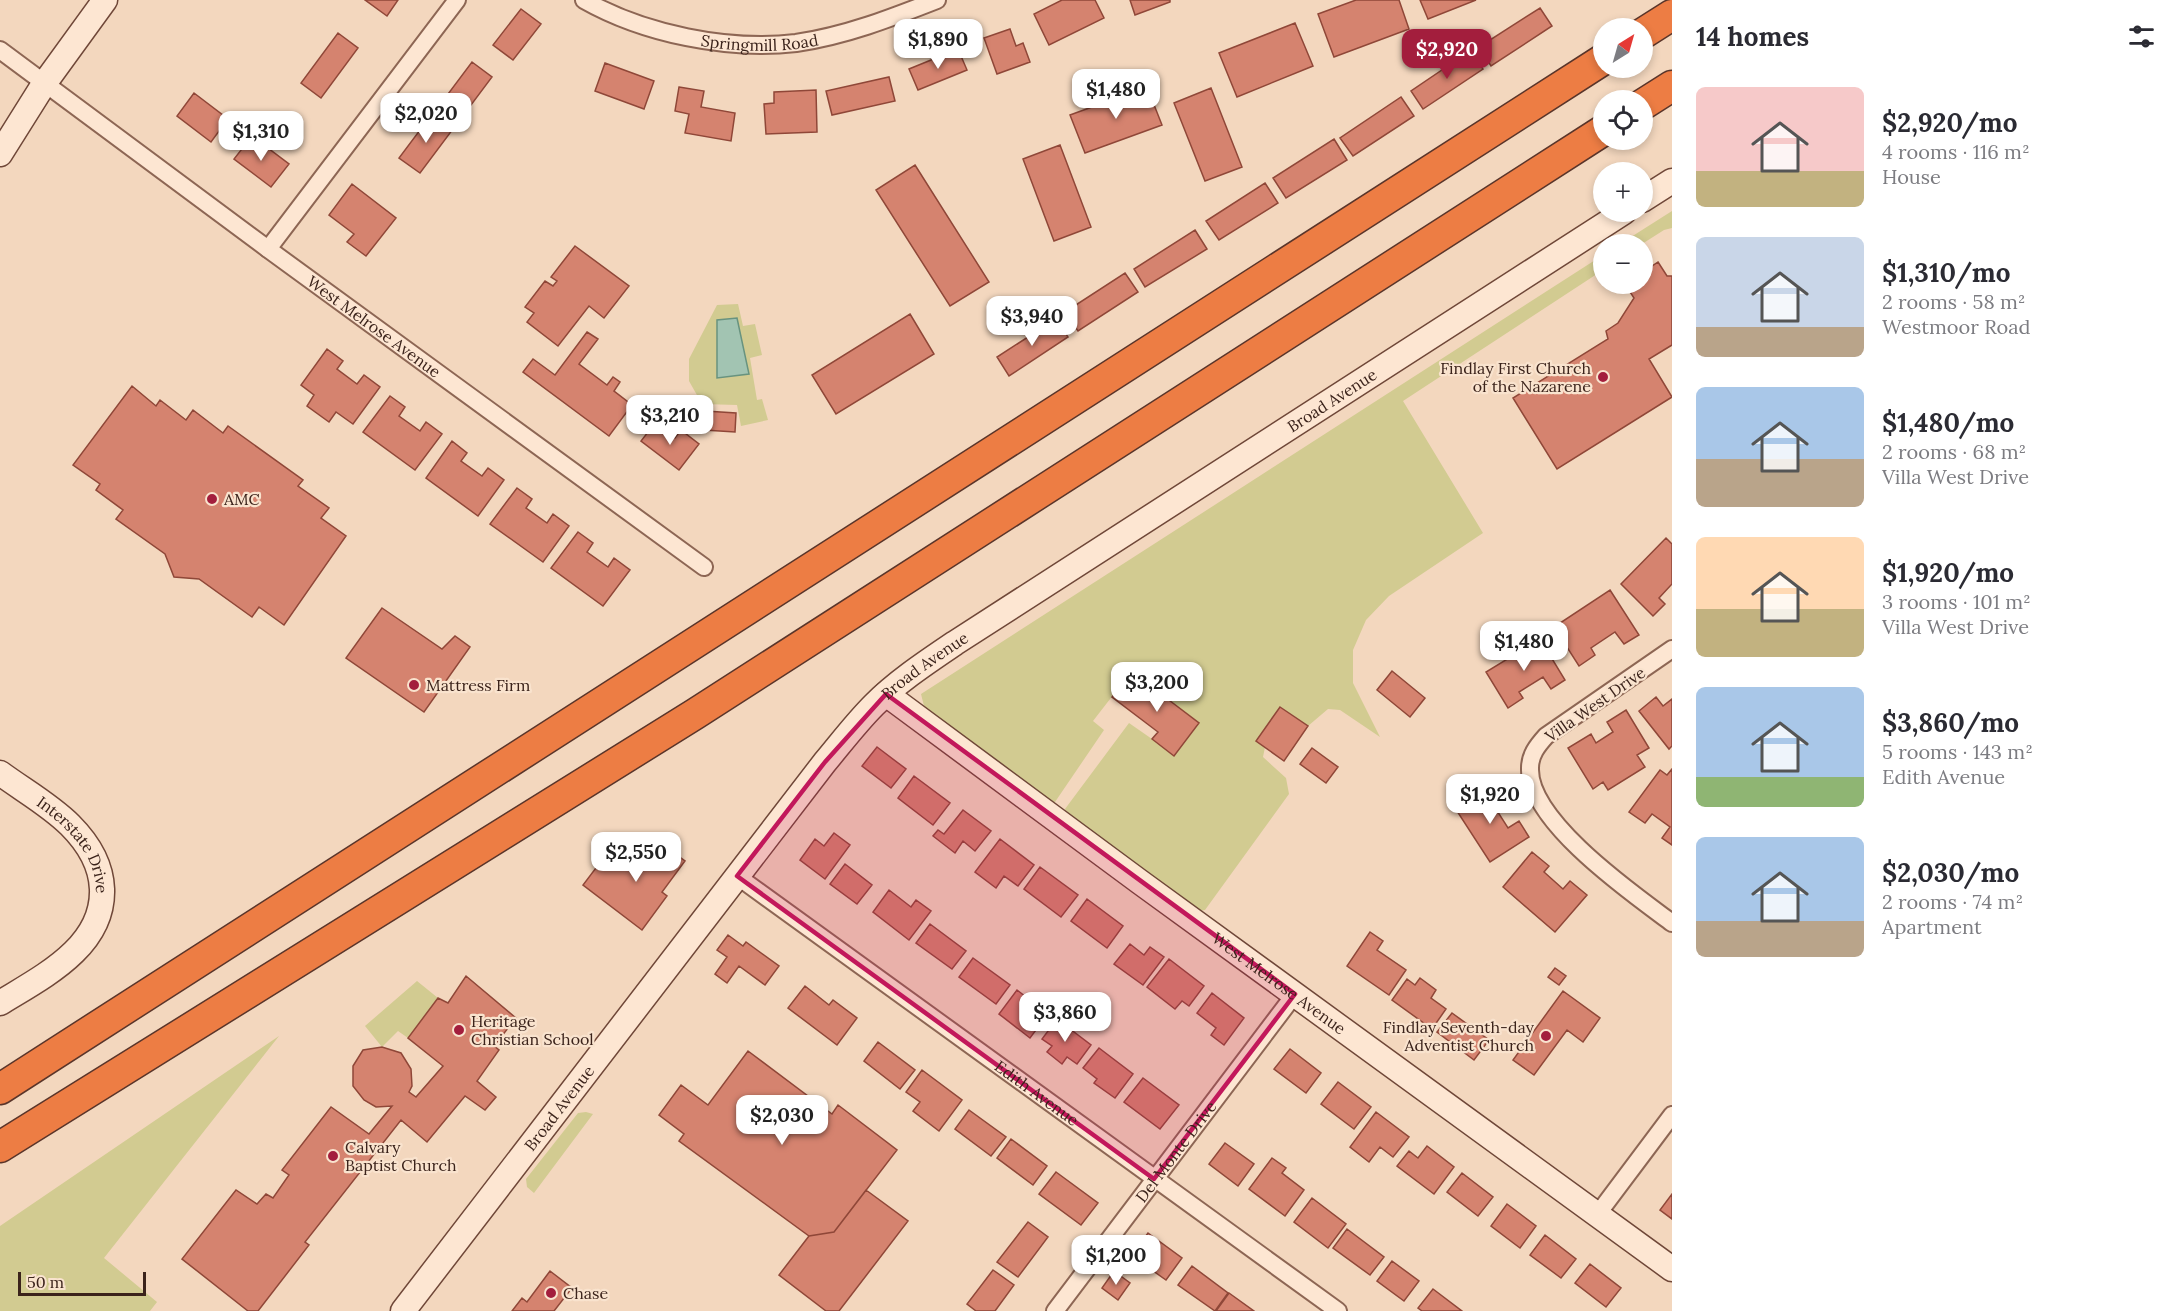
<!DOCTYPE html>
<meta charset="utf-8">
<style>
:root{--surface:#fff;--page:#f7f7f7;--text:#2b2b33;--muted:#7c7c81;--accent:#a31e3d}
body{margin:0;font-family:Lora,serif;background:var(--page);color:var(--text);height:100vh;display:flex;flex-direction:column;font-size:22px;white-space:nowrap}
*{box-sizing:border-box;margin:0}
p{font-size:20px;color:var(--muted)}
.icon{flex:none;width:33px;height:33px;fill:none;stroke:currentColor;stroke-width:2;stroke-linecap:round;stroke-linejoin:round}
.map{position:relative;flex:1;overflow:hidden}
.sheet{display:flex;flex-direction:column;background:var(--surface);width:510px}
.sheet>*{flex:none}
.needle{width:39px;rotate:37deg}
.tools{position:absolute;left:1593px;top:18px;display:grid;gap:12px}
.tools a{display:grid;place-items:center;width:60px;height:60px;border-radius:50%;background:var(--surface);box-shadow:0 3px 9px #0003;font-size:30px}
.scale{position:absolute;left:18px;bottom:15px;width:128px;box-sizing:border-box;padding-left:6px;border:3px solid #3b231b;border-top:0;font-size:16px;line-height:21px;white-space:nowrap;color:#3b231b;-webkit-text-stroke:4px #f9e3ce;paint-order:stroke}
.price{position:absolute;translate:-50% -51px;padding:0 14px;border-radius:12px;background:#fff;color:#222;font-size:20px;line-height:39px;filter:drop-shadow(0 2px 3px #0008)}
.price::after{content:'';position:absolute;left:50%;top:36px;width:18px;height:14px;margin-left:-9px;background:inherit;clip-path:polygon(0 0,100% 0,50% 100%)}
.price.on{background:var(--accent);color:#fff}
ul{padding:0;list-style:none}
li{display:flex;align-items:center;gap:18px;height:150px;padding:0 24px}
li span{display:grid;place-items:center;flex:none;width:168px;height:120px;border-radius:9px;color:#555}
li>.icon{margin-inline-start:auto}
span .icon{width:72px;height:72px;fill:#fffc;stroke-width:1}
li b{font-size:26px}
h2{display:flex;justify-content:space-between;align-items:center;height:72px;padding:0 24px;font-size:26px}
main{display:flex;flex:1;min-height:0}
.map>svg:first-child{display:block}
.green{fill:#d2cb91}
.water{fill:#a2c4b2;stroke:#68937f;stroke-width:1.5}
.building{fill:#d5836f;stroke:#8f4738;stroke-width:1.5}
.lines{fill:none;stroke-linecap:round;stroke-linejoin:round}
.street-casing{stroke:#8d6654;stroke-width:20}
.secondary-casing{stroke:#6f4738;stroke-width:27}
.highway-casing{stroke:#5a352a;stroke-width:33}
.street{stroke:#fde6d2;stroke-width:16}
.secondary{stroke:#fde6d2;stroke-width:24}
.highway{stroke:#ed7d44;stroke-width:30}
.marked{fill:#c2185b;fill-opacity:0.2;stroke:#c2185b;stroke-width:4.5;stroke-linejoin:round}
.poi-dot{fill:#a31e3d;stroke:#f9e3ce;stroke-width:2}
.labels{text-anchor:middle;stroke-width:4.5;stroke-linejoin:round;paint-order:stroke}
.street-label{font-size:16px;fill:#3b231b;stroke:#f9e3ce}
.poi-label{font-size:16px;fill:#3b231b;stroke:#f9e3ce;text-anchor:start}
</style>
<main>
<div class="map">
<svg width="1672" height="1311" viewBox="0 0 1672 1311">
<rect width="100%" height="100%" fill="#f3d7be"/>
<!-- green -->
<path class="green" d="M1672,211V228L1664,230L1642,244H1620Z
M1603,255V270L1403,401L1483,533L1389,596L1366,620L1353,650V683L1380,737L1340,710L1328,709L1308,726L1280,707L1256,741L1265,747L1263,757L1286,778L1289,794L1205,910L1199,911L1067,815L1065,809L1129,723L1152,739L1199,723L1131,672L1093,721L1104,730L1055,802L1050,803L924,706L921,694Z
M738,304L743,326L755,324L762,355L750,358L757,400L762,399L768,420L741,426L737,405L702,404L689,381V359L717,305Z
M417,981L438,998L408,1038L398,1031L382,1047L365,1026Z
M279,1036L104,1258L157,1302L150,1311H0V1226Z
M586,1112L593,1114L534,1193L527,1187L526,1179L578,1113Z"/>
<!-- water -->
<path class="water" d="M737,318L749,374L717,378V320Z"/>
<!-- building -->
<path class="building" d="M365,0H398L387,16Z
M1062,0H1095L1104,18L1049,45L1034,14Z
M1130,0H1170V2L1135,15Z
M1356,0H1399L1409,29L1334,57L1318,14Z
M1420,0H1476L1428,19Z
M1540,8L1552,26L1491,66L1479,47Z
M521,9L541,24L513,60L493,45Z
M1295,23L1313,66L1237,97L1219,53Z
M1010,29L1016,46L1023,43L1030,62L997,74L984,38Z
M338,33L358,48L321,98L301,83Z
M958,49L967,70L918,90L909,69Z
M1470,51L1483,69L1423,109L1411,91Z
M472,62L492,77L465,113L445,98Z
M605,63L654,81L644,109L595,91Z
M889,77L895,101L832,115L826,91Z
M679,87L704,91L701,107L735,113L731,141L685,133L689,114L675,111Z
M1147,87L1162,125L1085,153L1070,115Z
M1211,88L1242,167L1205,181L1174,103Z
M816,90L817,132L766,134L764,104L774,103V92Z
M194,93L228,119L211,142L177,116Z
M1401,97L1414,116L1353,156L1340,138Z
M432,114L453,129L420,173L399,158Z
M252,136L289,164L271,187L234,159Z
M1334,139L1347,160L1286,198L1273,178Z
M1060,145L1091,227L1054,241L1023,159Z
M915,165L989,282L950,306L876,190Z
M1265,183L1278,203L1219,240L1206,221Z
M352,184L396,218L366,256L347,242L354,234L329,215Z
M1195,230L1207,249L1145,287L1134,269Z
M575,246L629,286L604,318L589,306L558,346L527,322L534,313L525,307L545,281L553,286L557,281L551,277Z
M1658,262L1667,276H1672V345L1649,359L1672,397L1557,469L1513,398L1608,339L1606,331L1618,323L1634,298L1625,284H1642V273Z
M1125,273L1138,292L1078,331L1065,312Z
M910,314L934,354L836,414L812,375Z
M1056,319L1068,337L1009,376L997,357Z
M587,332L598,339L579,364L607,385L613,377L620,382L614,391L632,405L609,436L523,372L533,359L555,375Z
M327,349L343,361L337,369L357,384L364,375L380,387L353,424L336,412L329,422L307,406L314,395L301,385Z
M132,386L156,406L160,400L186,420L193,410L223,433L228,426L303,480L298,486L329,508L321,518L346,536L284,625L259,607L252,617L199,579L174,577L165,554L116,519L123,510L96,490L100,484L73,465Z
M390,396L405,407L399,416L420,431L426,422L442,434L415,470L363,432Z
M705,411L736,413L735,432L704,430Z
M655,423L675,438L681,430L699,444L679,470L641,441Z
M452,441L467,453L461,461L482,476L488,468L504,480L478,516L426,478Z
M517,488L532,499L526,508L547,523L553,514L569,526L543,562L490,524Z
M578,532L593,543L587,552L608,567L614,558L630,570L603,606L551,568Z
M1666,538L1672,544V584L1659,598L1665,604L1653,616L1621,584Z
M1610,590L1639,635L1624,644L1615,632L1591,648L1595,655L1579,666L1554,627Z
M382,608L442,649L455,636L470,647L424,712L346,658Z
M1540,639L1565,680L1551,689L1543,677L1519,692L1523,698L1508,708L1486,672Z
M1392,671L1425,698L1410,717L1377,690Z
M1132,672L1199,723L1174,756L1152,739L1158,732L1112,697Z
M1656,697L1663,706L1672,699V746L1669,749L1639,711Z
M1280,707L1308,726L1284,761L1256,741Z
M1626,710L1649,748L1637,755L1645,767L1608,790L1603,782L1593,789L1568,748L1591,734L1596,743L1613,732L1607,722Z
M877,747L906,769L891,788L862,766Z
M1312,748L1338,767L1326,783L1300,764Z
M1672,769V845L1662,838L1670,827L1652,814L1645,823L1629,812L1660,770L1667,775Z
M914,776L950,803L933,825L898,798Z
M1489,786L1499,802L1494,806L1508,828L1519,821L1529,837L1490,862L1455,808Z
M963,810L991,831L975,851L963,841L955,853L933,836L938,830L944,834Z
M834,833L850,845L825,879L800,860L815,839L824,846Z
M655,839L685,861L662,892L667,896L642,930L583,885L608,852L632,870Z
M1000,839L1034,865L1018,886L1004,876L996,888L975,872Z
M1532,852L1549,866L1544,872L1563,889L1570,881L1587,895L1555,932L1503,887Z
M845,864L872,885L857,904L830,884Z
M1040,867L1078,895L1061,917L1024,889Z
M889,890L911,907L916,900L931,911L909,940L873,912Z
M1087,899L1123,926L1107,948L1071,921Z
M930,924L966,951L952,969L916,943Z
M1370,932L1383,941L1377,950L1406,970L1389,995L1347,966Z
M728,935L743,946L746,942L779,966L765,985L739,966L727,983L715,974L727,957L717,950Z
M1130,944L1144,955L1150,947L1164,957L1143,985L1114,964Z
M973,958L1010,985L996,1004L959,977Z
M1169,959L1204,986L1189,1006L1182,1001L1175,1009L1147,987Z
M1555,968L1566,976L1559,985L1548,977Z
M466,976L516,1018L494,1046L499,1050L477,1081L496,1097L485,1110L465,1096L427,1142L401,1120L305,1242L309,1245L258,1311H248L182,1259L236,1190L257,1204L266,1194L273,1198L289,1175L282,1170L331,1107L369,1134L392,1106L376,1107L364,1100L353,1086V1066L363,1050L382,1047L401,1053L411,1069L412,1086L409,1092L416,1097L443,1066L408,1038L438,998L448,1003Z
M1420,978L1436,990L1431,998L1446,1009L1432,1029L1392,1000L1407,979L1415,985Z
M805,986L829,1005L833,1000L857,1018L837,1045L788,1008Z
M1017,990L1048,1014L1030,1038L999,1014Z
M1563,991L1600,1018L1583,1042L1567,1030L1534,1075L1513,1060Z
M1212,993L1244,1018L1224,1045L1211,1035L1216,1028L1197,1013Z
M1452,1013L1489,1040L1474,1060L1437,1032Z
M1057,1019L1091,1045L1077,1064L1067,1057L1062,1064L1047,1052L1052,1046L1042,1039Z
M878,1042L915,1070L900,1089L864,1061Z
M1099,1048L1133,1074L1115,1098L1094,1083L1097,1079L1083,1068Z
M1290,1049L1321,1073L1306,1093L1274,1069Z
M748,1051L832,1114L838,1105L897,1150L834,1232L809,1236L679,1141L684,1134L659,1115L681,1085L708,1105Z
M922,1070L962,1100L939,1131L913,1111L920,1102L906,1092Z
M1143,1078L1179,1105L1160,1129L1124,1102Z
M1338,1082L1371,1107L1354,1129L1321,1104Z
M969,1110L1006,1137L991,1156L955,1129Z
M1376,1112L1409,1137L1393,1157L1380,1147L1369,1162L1350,1147Z
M1011,1139L1047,1166L1033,1185L997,1158Z
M1225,1143L1254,1164L1238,1186L1209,1164Z
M1427,1146L1454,1167L1434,1194L1397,1166L1409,1151L1418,1158Z
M1272,1158L1286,1168L1282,1173L1304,1190L1285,1216L1249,1189Z
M1056,1172L1098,1203L1081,1225L1039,1194Z
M1462,1173L1493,1197L1478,1216L1447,1192Z
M866,1190L908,1221L839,1311H826L779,1275L809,1236L834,1232Z
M1672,1194V1219L1660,1210Z
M1312,1198L1346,1224L1328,1248L1294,1222Z
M1507,1204L1536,1226L1520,1248L1491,1226Z
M1028,1222L1048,1237L1018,1277L997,1262Z
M1347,1229L1384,1257L1370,1275L1333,1248Z
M1148,1233L1182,1258L1166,1280L1149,1268L1145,1273L1128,1260Z
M1545,1235L1576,1259L1561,1278L1530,1255Z
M1392,1261L1419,1281L1404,1301L1377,1281Z
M1590,1264L1621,1288L1606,1307L1575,1283Z
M1192,1266L1228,1293L1215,1311L1178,1285Z
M993,1270L1014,1285L995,1311H976L967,1304Z
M550,1271L572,1288L554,1311H512L522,1298L527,1302Z
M1114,1271L1130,1283L1118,1300L1102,1288Z
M1433,1289L1462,1311H1422L1418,1308Z
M1229,1293L1254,1311H1216Z"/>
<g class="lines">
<!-- street casing -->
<g class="street-casing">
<g id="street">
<path id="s1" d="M584,0C644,34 728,51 796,43C845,36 891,18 937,0"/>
<path id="s2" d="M0,50L268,249L704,567"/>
<path d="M268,249L457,0"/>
<path d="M1672,649L1546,736C1537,746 1530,755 1530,768C1528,821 1633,894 1672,923"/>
<path id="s3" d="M737,876L1338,1311"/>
<path d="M1597,1215L1672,1115"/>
<path id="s4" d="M1055,1311L1295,994"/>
</g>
</g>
<!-- secondary casing -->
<g class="secondary-casing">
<g id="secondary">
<path d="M0,154L44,84L105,0"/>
<path d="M1642,200L1672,181"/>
<path id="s5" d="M886,694L1140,882L1672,1269"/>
<path id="s6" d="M0,773C23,790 50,805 70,825C88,843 101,863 102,889C104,947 42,977 0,1003"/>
<path id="s7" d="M403,1311L825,762C841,743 856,723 874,705C898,681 927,662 955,643L1624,212"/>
</g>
</g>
<!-- highway casing -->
<g class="highway-casing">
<path id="highway" d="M1642,34L1672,15
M1642,105L1672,86
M0,1089L1604,59
M0,1147L695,714L1604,130"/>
</g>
<!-- street -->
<use href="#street" class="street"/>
<!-- secondary -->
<use href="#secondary" class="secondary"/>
<!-- highway -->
<use href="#highway" class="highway"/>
</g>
<!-- marked area -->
<path class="marked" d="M886,694L1295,994L1154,1179L737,876L825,762Z"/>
<!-- markers -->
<g class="poi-dot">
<circle cx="1603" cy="377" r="6"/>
<circle cx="212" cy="499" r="6"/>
<circle cx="414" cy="685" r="6"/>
<circle cx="459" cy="1030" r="6"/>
<circle cx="1546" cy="1036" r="6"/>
<circle cx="333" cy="1156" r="6"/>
<circle cx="551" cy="1293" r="6"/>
</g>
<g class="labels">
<!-- street labels -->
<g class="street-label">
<text dy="6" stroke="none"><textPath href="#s1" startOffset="183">Springmill Road</textPath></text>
<text dy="6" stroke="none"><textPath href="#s2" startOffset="465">West Melrose Avenue</textPath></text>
<text dy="6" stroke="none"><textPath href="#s7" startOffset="1318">Broad Avenue</textPath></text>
<text dy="6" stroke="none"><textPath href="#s7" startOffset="832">Broad Avenue</textPath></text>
<text transform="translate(1595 704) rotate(-35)" y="6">Villa West Drive</text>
<text dy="6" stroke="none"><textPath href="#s6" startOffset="106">Interstate Drive</textPath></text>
<text dy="6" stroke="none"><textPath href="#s5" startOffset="488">West Melrose Avenue</textPath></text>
<text dy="6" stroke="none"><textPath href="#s3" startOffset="370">Edith Avenue</textPath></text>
<text dy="6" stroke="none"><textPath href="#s7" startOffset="256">Broad Avenue</textPath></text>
<text dy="6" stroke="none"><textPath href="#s4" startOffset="200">Del Monte Drive</textPath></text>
</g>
<!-- poi labels -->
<g class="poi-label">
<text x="1591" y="374" text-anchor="end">Findlay First Church<tspan x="1591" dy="18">of the Nazarene</tspan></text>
<text x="224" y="505">AMC</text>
<text x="426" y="691">Mattress Firm</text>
<text x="471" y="1027">Heritage<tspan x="471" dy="18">Christian School</tspan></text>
<text x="1534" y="1033" text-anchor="end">Findlay Seventh-day<tspan x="1534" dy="18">Adventist Church</tspan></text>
<text x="345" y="1153">Calvary<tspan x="345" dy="18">Baptist Church</tspan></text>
<text x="563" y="1299">Chase</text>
</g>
</g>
</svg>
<div class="tools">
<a><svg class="needle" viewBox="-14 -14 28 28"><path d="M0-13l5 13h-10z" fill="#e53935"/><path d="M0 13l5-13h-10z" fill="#7c7c81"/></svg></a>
<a><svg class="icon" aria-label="locate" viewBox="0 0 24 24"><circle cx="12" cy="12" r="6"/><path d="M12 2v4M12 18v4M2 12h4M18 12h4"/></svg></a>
<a>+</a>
<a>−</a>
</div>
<div class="scale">50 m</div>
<b class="price" style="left:938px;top:70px">$1,890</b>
<b class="price on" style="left:1447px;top:80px">$2,920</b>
<b class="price" style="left:1116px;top:120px">$1,480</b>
<b class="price" style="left:426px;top:144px">$2,020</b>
<b class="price" style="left:261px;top:162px">$1,310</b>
<b class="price" style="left:1032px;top:347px">$3,940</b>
<b class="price" style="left:670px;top:446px">$3,210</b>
<b class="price" style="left:1524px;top:672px">$1,480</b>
<b class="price" style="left:1157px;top:713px">$3,200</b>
<b class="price" style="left:1490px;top:825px">$1,920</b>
<b class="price" style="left:636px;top:883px">$2,550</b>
<b class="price" style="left:1065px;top:1043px">$3,860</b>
<b class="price" style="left:782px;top:1146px">$2,030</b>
<b class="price" style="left:1116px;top:1286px">$1,200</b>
</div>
<section class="sheet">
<h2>14 homes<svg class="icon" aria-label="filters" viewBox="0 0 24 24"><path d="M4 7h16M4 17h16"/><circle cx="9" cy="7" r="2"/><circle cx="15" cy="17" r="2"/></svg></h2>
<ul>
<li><span style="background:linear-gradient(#f6c9c9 70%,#c2b280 0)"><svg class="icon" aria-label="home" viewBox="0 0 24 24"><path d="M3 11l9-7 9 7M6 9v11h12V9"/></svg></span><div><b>$2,920/mo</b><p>4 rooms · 116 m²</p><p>House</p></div></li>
<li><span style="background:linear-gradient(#c9d6e8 75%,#b9a48a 0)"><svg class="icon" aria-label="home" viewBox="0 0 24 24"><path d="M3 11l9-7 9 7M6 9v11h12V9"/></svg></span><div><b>$1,310/mo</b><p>2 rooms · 58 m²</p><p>Westmoor Road</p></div></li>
<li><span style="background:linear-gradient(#a9c7e8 60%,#b9a48a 0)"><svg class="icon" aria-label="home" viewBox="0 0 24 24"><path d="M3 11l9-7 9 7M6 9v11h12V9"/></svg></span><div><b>$1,480/mo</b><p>2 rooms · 68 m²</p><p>Villa West Drive</p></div></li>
<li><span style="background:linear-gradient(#ffd9b3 60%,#c2b280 0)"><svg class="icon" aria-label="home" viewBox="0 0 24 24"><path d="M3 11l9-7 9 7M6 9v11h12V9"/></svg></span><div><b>$1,920/mo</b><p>3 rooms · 101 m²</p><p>Villa West Drive</p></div></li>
<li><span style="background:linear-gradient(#a9c7e8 75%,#8fb573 0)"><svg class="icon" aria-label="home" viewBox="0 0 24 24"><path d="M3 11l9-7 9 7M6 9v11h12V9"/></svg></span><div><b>$3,860/mo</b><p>5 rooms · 143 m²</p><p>Edith Avenue</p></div></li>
<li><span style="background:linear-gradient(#a9c7e8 70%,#b9a48a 0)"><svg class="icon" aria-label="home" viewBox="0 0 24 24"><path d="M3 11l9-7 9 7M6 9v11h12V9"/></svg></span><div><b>$2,030/mo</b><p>2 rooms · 74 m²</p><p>Apartment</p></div></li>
</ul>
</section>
</main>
